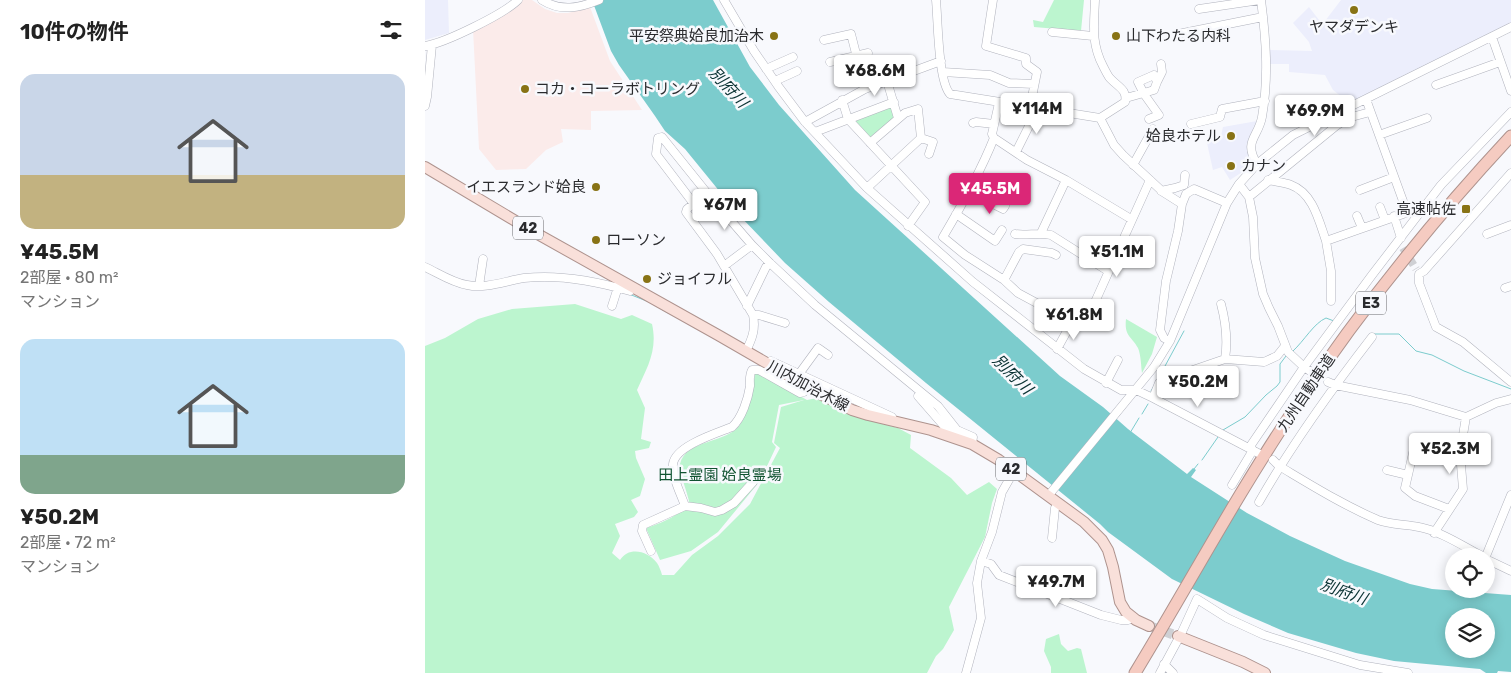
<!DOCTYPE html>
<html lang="ja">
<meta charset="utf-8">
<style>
:root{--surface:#fff;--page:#f2f2f2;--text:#222;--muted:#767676;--accent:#db2777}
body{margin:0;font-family:Rubik,"Noto Sans JP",sans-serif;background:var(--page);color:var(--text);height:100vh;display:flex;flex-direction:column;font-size:19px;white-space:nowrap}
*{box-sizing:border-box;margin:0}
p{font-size:16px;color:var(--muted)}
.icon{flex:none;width:28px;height:28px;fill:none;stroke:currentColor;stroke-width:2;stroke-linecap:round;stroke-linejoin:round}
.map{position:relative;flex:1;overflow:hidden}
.details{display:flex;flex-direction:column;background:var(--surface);width:425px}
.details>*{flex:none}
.buttons{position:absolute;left:1020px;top:548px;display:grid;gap:10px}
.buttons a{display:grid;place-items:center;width:50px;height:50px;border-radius:50%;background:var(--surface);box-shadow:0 2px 12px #0003;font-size:25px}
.price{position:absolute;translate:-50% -42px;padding:0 11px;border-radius:5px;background:#fff;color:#222;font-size:16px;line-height:32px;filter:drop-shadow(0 1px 2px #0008)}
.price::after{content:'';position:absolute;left:50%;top:30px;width:15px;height:11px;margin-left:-8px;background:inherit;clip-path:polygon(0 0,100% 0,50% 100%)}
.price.active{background:var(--accent);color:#fff}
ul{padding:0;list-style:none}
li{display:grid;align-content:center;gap:10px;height:265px;padding:0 20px}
li span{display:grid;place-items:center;height:155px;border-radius:15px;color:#555}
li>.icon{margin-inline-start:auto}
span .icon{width:90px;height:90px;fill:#fffc;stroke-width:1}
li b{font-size:21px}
h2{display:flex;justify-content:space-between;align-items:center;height:60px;padding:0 20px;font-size:21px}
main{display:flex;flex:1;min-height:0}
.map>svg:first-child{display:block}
.built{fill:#eceefc}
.industrial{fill:#fbebea}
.green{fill:#bcf5cf}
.water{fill:#7ccccd;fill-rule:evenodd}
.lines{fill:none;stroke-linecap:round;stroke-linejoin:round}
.stream{stroke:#7ccccd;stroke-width:1}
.minor-tunnel{stroke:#cfd0d4;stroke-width:8;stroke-dasharray:8 4;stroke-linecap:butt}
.major-tunnel{stroke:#cfd0d4;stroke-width:10;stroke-dasharray:10 5;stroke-linecap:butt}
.minor-casing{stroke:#b1b3bd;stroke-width:9}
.major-casing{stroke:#ae938e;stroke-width:12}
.highway-casing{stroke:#ae938e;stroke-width:13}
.minor{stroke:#fff;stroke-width:8}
.major{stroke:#f9e0da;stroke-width:10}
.highway{stroke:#f5cbc1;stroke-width:11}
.poi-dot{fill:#887315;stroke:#f8f9fd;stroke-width:2}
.labels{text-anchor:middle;stroke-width:5;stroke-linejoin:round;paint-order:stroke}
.shield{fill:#f8f9fd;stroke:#68696c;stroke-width:1}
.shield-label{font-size:14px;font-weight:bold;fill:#2a2b2e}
.poi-label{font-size:15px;fill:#2a2b2e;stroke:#f8f9fd;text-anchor:start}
.street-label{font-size:15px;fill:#2a2b2e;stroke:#f8f9fd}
.park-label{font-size:15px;fill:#105331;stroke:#f8f9fd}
.water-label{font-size:16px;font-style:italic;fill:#0a3233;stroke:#f8f9fd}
</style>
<main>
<section class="details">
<h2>10件の物件<svg class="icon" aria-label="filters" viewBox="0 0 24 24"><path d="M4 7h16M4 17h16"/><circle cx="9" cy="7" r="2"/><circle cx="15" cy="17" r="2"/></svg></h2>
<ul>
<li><span style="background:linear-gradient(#c9d6e8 65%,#c2b280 0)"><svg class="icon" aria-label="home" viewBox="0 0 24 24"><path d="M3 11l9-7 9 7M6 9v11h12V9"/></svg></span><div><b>¥45.5M</b><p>2部屋 · 80 m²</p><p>マンション</p></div></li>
<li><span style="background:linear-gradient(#bfe0f5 75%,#7fa58c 0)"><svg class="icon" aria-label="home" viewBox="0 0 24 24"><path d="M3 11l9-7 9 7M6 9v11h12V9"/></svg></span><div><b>¥50.2M</b><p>2部屋 · 72 m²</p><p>マンション</p></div></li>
</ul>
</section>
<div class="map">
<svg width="1086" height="673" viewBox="0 0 1086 673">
<rect width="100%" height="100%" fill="#f8f9fd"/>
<!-- built -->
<path class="built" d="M0,0H23L24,33L0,40Z
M916,0H1086V27L921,107L917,97L908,90L900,75L864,72V64H845V50L887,51L884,42L868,23L884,7L894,20L900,21Z
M832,121L822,150L828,165L805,180L797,167L788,170L782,143L796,136L798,127Z"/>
<!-- industrial -->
<path class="industrial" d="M98,0H107L120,9L132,13H143L165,7L185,61L217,110L166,111V130L136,129L138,142L121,150L101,169L71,170L54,149L48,29L86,10Z"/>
<!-- green -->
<path class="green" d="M629,0H659L656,31L609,27L608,20L618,22Z
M466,107L470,118L445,139L431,123L430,119Z
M150,304L196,319L207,315L227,324C233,350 222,368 212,390L220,408L216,439L226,442L224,448L210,451L211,458L220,479L215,496L206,500L213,512L209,517L190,524L195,536L187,553L195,560C204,546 223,551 232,563C234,566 236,571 237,575H249L267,555L293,536L325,504L355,448L349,443L356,407L379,400L354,405L347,442L351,447L335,481L293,532L266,551L235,560L221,528C239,522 253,517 264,501C262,492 254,472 255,464C260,440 301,443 314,426C323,415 328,387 330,374H336L382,400L392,398L432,417L473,428L486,435L485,448L526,478L542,495L564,482L572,489L567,503L560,537L524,607L529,630L518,649L511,656L502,673H0V346L20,338L53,319L87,309Z
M701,319L732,337L727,354L717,373C716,366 716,355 713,348C707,336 699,337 701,319Z
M634,634L636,644L643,651L652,648L656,649L662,673H626V667L619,651L621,639Z"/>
<!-- water -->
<path class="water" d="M167,0H288L325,67L354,105L430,190L635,376L678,407L703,429L762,474L768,468L771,470L766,477L822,513L865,536L920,561L985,584L1007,589L1086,595V672L1073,671L1072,673H1061L1055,669L969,661L931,653L863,633L819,614L747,579L683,532L675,524L501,383L404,302L360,263L313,214L260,149L240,131L230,116L194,65L186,51ZM1029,616H1061V649H1029Z"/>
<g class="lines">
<!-- stream -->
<path class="stream" d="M204,294L224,302
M236,309L243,313
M948,334H974L991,351L1007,355L1039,371L1086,389
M868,351C879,341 889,323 901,318L909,321
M733,379L759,331
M726,391L730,384
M717,414L723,404
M798,430L820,417L841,395L852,386L855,382V364L861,356
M705,433L714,418
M777,460L793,437
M769,469L773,464"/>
<!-- minor-tunnel -->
<path class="minor-tunnel" d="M978,248L991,269"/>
<!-- major-tunnel -->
<path class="major-tunnel" d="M724,626L753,636"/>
<!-- minor casing -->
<g class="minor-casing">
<path id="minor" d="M117,0C136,12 154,8 174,0
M299,0L329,51L353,86L380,122L442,188L548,282L659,369L696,390H711L728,398L835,454
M511,0C513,20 513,81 525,94L675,118L700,102C703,89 691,86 684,77C682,74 680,70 678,66C666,43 669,25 670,0
M568,0L561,46L601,58V64L612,72L605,107
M774,9L835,0
M627,32L668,36
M753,34L838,17
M1067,37L1086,91
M399,40L426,34L440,89
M0,46C20,43 79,14 93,0
M417,59L420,69
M405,62L443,53
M341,69L368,57
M518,72L565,75L584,83L609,84
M350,81L372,71
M462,81L473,118
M732,82L737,72L736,64
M1011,85L1075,62
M701,98L729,90L732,82L729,75L713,82L719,94L734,115L724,119
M941,99L982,212
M417,100L423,119L500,202L483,226
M574,103L567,134L569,138C555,173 537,205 518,237L540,255L579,280L593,293L647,322H655L670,302L725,180
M0,106L2,97L7,45
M675,118L689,145L698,155L738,192L757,204
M380,122L440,89L516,61
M548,123L551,122L569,124
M766,124L795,117L797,109L840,101
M390,132L469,102
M954,135L1002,118
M496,138L508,142L504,154
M569,138L602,160L641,180L706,219
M591,152L613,108
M832,164C818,141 833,138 837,117C844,77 841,39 836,0
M708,165L728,129
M1086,173L999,271L994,274V283L1011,327L1038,342L1086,382
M843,180C851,182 859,182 866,185C888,193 894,221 901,241L1001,206
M814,184L824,197L828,217L830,258L838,294L844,308L853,326L863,352L879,367L888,373
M442,188L496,138L493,109L480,113L445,143
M935,190L969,177
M736,191L750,188L759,185L760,175
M544,192L578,209L580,206
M282,193L327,245L299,266
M824,197L911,126L923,118L945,112
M269,204L231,154L233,138L237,137L282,193L262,209L261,212L292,254L328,315C331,329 327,339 321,351
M955,207L960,220
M531,214L570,241L577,230
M932,216L937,228
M969,216L976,238
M616,233L641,180
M590,234C602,236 614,232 626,235L683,271
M1062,234L1086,225
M901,241L906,271V301
M345,263L390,305L513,406L532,430L548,437L547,444
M0,267C13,273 28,283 42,285C61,289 80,281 99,278C134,274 171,281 205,291L208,287
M579,280L594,252L598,249L627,253L631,255
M54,286L58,259
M1080,288L1086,286
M796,304C801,323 803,340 800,359
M187,306L193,287
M322,306L341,267L345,263L327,245
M328,315H334L360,323
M745,341L739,338L735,330L741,281L753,231L757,204L761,194L769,189L802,203
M632,349L647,322
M346,361L467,417
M374,374L393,348L403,355
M903,382L910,385L985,400L1041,417L1071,403L1086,399
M681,383L693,360
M493,396L520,427L530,430
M728,398L734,383L742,376L765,371L800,359L839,362L852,356L860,346
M991,440L980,488L990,496L1024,509
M824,448L879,367L947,275L1016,185L1086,112
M848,460L854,466C886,485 918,505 953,520C966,525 980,524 994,527C1015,531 1038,546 1057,556
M962,470L983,475
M328,482L309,503L297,510L290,512L276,508L260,506C256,494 247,478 248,464C250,446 292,433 307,427C317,418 323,399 325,386C325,380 324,375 327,370H334L375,393L379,392L383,387
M807,485L828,450
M623,496L729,367L745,341L802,203L814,184L832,164L868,135L1086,27
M834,502C867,444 906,390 947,337
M1009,533L1038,489L1035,453L1041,417
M627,538L630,508L634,504
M226,551L217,531L218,525L260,506
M1061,556L1086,495
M1061,559L1086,571
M556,561L566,564L574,575L676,615L696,620H703L708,617
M739,664L748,673
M541,673L556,618L552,583L556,561L567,532L577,492L589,471
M735,673L756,634L772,599L802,618L839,635L935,665L983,673"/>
</g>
<!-- major casing -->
<g class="major-casing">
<path id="major" d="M0,167L109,232L293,335L399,396L427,410L443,415L506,430L547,444L574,460L659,522L677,540L683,550L688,567L695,602L701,612L711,620L724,626
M753,636L818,662L840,673"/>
</g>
<!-- highway casing -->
<g class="highway-casing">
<path id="highway" d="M710,673C763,586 811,496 868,411C932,314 1006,222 1086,136"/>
</g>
<!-- minor -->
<use href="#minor" class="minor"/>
<!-- major -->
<use href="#major" class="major"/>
<!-- highway -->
<use href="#highway" class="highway"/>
</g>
<!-- markers -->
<g class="poi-dot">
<circle cx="929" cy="10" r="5"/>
<circle cx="349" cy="36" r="5"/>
<circle cx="691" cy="36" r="5"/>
<circle cx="100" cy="89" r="5"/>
<circle cx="806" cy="136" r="5"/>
<circle cx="806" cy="166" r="5"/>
<circle cx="171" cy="187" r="5"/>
<rect x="1036" y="204" width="10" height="10" rx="2.5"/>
<circle cx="171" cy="240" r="5"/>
<circle cx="222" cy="279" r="5"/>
</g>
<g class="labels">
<!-- shield labels -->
<g class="shield">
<rect x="88" y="216.5" width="30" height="23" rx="4"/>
<rect x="931" y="291.5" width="30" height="23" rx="4"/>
<rect x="571" y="457.5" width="30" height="23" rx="4"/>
</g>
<g class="shield-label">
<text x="103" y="233">42</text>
<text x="946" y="308">E3</text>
<text x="586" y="474">42</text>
</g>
<!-- poi labels -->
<g class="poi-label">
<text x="929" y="32" text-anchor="middle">ヤマダデンキ</text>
<text x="339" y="41" text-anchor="end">平安祭典姶良加治木</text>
<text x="701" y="41">山下わたる内科</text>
<text x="110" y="94">コカ・コーラボトリング</text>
<text x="796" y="141" text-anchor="end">姶良ホテル</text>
<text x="816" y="171">カナン</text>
<text x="161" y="192" text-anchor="end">イエスランド姶良</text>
<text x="1031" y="214" text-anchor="end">高速帖佐</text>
<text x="181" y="245">ローソン</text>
<text x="232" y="284">ジョイフル</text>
</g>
<!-- street labels -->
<g class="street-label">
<text transform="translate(383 386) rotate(28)" y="5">川内加治木線</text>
<text transform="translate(881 393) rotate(-56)" y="5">九州自動車道</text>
</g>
<!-- park labels -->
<g class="park-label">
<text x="295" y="480">田上霊園 姶良霊場</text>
</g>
<!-- water labels -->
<g class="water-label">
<text transform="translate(304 87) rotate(47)" y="6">別府川</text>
<text transform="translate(588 374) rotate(45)" y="6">別府川</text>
<text transform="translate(919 591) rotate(20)" y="6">別府川</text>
</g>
</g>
</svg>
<div class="buttons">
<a><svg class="icon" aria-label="locate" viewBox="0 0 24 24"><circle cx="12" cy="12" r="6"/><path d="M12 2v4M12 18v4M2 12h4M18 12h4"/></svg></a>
<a><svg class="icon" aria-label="layers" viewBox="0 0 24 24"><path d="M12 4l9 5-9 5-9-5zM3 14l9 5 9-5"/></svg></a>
</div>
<b class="price" style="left:450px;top:97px">¥68.6M</b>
<b class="price" style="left:612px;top:135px">¥114M</b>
<b class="price" style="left:890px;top:137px">¥69.9M</b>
<b class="price active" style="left:565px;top:215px">¥45.5M</b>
<b class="price" style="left:300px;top:231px">¥67M</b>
<b class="price" style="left:692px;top:278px">¥51.1M</b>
<b class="price" style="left:649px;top:341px">¥61.8M</b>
<b class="price" style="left:773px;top:408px">¥50.2M</b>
<b class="price" style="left:1025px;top:475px">¥52.3M</b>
<b class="price" style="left:631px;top:608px">¥49.7M</b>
</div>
</main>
